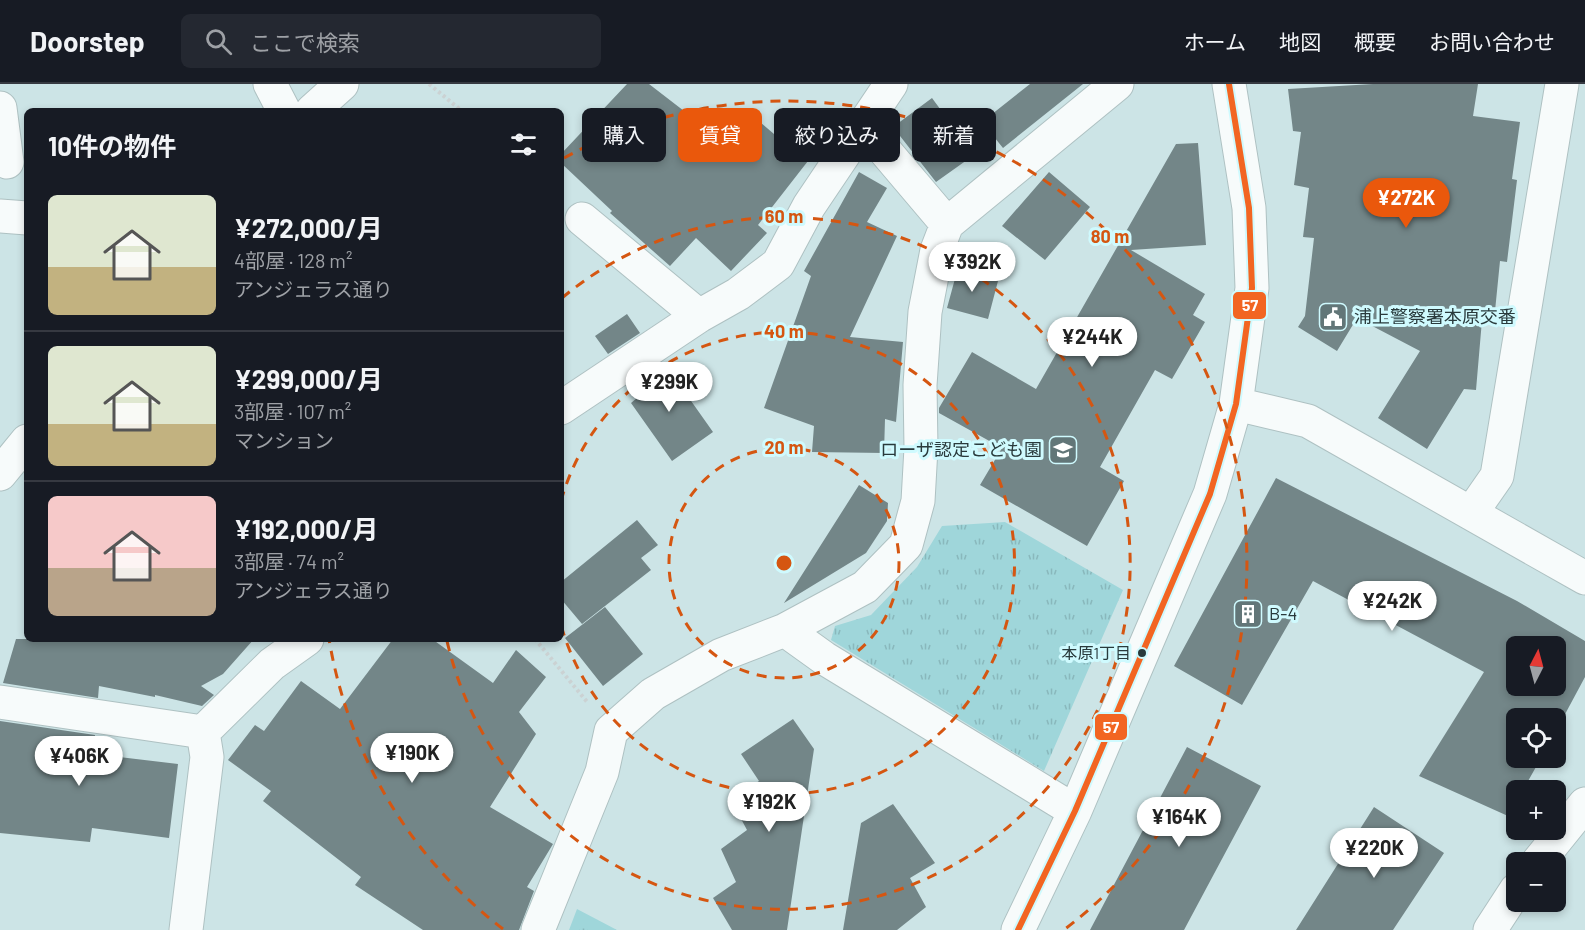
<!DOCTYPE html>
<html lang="ja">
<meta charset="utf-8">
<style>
:root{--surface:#171b24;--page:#242831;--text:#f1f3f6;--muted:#9ea1a6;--line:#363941;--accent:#ea580c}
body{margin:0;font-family:Barlow,"Noto Sans JP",sans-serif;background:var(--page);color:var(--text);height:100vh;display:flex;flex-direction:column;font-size:22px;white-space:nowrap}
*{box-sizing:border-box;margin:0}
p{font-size:20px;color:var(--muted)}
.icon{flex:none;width:33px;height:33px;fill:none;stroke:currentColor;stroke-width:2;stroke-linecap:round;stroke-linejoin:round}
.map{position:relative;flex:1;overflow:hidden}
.sheet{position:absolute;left:24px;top:24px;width:540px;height:534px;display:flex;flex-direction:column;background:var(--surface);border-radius:9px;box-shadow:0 3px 9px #0003}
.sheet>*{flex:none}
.banner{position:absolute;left:582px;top:24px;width:570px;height:54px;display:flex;gap:12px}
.needle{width:39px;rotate:6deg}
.tools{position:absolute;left:1506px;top:552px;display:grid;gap:12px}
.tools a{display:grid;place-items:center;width:60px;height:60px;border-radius:9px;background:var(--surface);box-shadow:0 3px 9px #0003;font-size:30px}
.price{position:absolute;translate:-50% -51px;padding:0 14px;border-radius:21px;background:#fff;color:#222;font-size:20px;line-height:39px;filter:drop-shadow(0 2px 3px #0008)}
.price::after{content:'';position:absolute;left:50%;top:36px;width:18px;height:14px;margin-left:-9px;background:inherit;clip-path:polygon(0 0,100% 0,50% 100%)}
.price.on{background:var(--accent);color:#fff}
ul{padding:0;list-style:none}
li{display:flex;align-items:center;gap:18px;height:150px;padding:0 24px}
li+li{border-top:2px solid var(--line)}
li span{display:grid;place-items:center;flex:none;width:168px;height:120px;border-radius:9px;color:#555}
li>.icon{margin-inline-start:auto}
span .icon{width:72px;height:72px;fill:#fffc;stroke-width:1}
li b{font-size:26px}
h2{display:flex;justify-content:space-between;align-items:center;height:72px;padding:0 24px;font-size:26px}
.chip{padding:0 21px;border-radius:9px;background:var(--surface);box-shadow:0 3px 9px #0003;font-size:21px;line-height:54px}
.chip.on{background:var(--accent);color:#fff}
header{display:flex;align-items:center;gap:36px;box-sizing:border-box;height:84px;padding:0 30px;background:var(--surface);border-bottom:2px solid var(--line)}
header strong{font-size:28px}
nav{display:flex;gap:33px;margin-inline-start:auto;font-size:21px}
.search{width:420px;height:54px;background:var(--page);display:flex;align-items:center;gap:15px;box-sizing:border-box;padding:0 21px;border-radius:9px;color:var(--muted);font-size:22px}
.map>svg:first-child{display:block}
.grass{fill:url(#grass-tufts)}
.building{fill:#738688;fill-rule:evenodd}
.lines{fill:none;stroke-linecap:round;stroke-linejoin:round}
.minor-casing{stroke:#aec1c2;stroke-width:35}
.path{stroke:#cbd2d3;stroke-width:4;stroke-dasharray:3 3;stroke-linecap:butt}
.minor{stroke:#f7fbfb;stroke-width:33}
.bus-1-casing{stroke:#cffafe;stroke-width:10}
.bus-1{stroke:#f26522;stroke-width:6}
.ring{fill:none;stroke:#d55611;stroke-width:3;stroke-dasharray:10 8}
.bus-dot{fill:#293a3c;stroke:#cffafe;stroke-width:2}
.labels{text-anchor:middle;stroke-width:6;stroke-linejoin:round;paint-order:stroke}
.bus-label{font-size:16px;fill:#293a3c;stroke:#cffafe;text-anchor:end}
.poi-label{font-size:18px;fill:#293a3c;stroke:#cffafe;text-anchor:start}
.centre{fill:#d55611;stroke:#cffafe;stroke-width:3}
.ring-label{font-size:18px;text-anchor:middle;font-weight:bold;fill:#d55611;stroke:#cffafe;stroke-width:6;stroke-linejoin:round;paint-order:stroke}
.line-badge{stroke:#cffafe;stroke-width:2}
.badge-label{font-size:16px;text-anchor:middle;font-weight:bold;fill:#fff}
</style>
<header>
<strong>Doorstep</strong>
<div class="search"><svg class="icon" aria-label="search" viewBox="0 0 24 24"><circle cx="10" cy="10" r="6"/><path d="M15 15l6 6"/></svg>ここで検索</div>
<nav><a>ホーム</a><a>地図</a><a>概要</a><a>お問い合わせ</a></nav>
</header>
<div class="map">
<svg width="1585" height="846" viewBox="0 0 1585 846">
<defs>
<pattern id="grass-tufts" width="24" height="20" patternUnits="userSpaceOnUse" patternTransform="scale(1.5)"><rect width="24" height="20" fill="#9fd6da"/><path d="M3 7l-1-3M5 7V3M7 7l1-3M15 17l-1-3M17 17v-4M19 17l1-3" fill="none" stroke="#89b8bc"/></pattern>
</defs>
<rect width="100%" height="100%" fill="#cce4e6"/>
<!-- grass -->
<path class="grass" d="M1005,438L1123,506L1044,687L831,556L835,542L871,531L917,483L942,442Z
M577,825L617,846H569Z"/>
<!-- building -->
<path class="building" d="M627,0H649L684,27L760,38L781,56L793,38L822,59L758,141L767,149L731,187L696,154L670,182L610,129L612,127L561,79V70Z
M1030,0H1083L1003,64L982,38Z
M1373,0H1478L1473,32L1520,38L1512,95L1517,96L1507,178L1500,177L1494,237L1482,236L1476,306L1464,305L1427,365L1378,334L1420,267L1357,234L1337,267L1298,243L1305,232L1314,154L1303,153L1309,104L1294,101L1301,48L1293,47L1288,5Z
M932,14L974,71L936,98L893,43Z
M1198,59L1206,161L1131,166L1205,210L1193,231L1205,238L1172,295L1155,286L1100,383L1124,397L1087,462L980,401L1002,364L939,329V324L972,268L1036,305L1176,60Z
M859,88L887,104L867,138L897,152L850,253L903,258L896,338L885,335L884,369L812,368L814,342L764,324L811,192L804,187Z
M1049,88L1090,123L1045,176L1002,142Z
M959,180L998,197L988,235L947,224Z
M627,230L640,249L608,270L595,252Z
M661,280L669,292L672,290L713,348L672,377L631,319L638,313L630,301Z
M1276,394L1517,517L1585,557V593L1556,647V634H1516V674H1541L1523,706H1516V718L1508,732L1419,692L1484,588L1313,497L1242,621L1174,582ZM1516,562H1556V602H1516Z
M859,401L888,419L887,437L866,469L784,519Z
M637,436L658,461L641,474L651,486L582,540L561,515V498Z
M605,523L643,570L603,602L565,554Z
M16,555H254L223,590L201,602L214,611L202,622L155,611V613L99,602L98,614L3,599Z
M393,555H432L493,599L516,566L546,593L519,628L536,650L490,723L553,760L527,803L534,807L519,846H423L355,801L361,793L263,717L271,707L228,676L255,641L264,647L301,597L340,625Z
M793,635L814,665L787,846H732L713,814L736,798L721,765L747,746L731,716L759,697L741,670Z
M0,637L95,651L94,670L178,680L169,754L92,744L90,758L0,749Z
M1187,663L1261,702L1184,846H1090Z
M893,720L935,779L910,794L926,823L897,846H843L861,739Z
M1374,723L1444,769L1393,846H1296Z"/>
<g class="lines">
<!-- minor casing -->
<g class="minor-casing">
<path id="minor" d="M270,0L284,27
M0,24L7,78
M312,27L342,0
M864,42L947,140
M0,132L27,134
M582,135L699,232
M1236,320L1308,337L1585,494
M561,324L699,232L738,210L778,180L809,122L891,0
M0,390L27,357
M1472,428L1497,392L1562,0
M785,546L824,574L1075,727
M0,618L203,648L272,580L307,555
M1538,778L1585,720
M186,846L207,673L203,648
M538,846L602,688L611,647L653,610L721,571L785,546L865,503L906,461L918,417L921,364L920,301L925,228L937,166L947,140L1117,0
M1018,846L1075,727L1210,410L1236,320L1252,204L1249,124L1229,0
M1490,846L1516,806"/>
</g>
<!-- path -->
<path class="path" d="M429,0L462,27
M535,555L588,619"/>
<!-- minor -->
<use href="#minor" class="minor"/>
<!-- bus-1 casing -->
<g class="bus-1-casing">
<path id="bus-1" d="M1018,846L1075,727L1210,410L1236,320L1252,204L1249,124L1229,0"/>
</g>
<!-- bus-1 -->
<use href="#bus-1" class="bus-1"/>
</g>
<!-- distance rings -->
<g class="ring">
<circle cx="784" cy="479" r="115"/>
<path d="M561 417A231 231 0 1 1 561 541"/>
<path d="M562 214A346 346 0 1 1 447 557"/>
<path d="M503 845A461 461 0 0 1 329 555M564 74A461 461 0 0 1 1065 845"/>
</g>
<!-- icons -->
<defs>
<g id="civic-square" transform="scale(1.5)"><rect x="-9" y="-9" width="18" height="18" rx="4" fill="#627678" stroke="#cffafe"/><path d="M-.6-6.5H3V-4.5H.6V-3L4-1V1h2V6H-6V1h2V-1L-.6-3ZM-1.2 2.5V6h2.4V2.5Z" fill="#fff"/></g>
<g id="school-square" transform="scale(1.5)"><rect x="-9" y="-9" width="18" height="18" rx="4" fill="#627678" stroke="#cffafe"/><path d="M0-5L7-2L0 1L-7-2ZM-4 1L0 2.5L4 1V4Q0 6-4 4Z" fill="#fff"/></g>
<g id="building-square" transform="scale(1.5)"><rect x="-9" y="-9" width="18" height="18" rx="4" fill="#627678" stroke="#cffafe"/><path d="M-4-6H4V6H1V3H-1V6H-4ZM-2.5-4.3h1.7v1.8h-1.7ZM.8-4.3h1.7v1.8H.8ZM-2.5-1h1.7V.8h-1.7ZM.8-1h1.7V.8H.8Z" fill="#fff"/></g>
</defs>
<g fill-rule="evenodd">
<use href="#civic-square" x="1333" y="233"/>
<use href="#school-square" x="1063" y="366"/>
<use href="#building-square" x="1248" y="530"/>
</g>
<!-- markers -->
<circle class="bus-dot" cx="1142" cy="569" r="5"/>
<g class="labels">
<!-- bus labels -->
<g class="bus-label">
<text x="1131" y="575">本原1丁目</text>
</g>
<!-- poi labels -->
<g class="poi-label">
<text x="1354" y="239">浦上警察署本原交番</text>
<text x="1042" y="372" text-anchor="end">ローザ認定こども園</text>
<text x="1269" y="536">B-4</text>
</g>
</g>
<circle cx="784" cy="479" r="9" class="centre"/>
<g class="ring-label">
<text x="784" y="139">60 m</text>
<text x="1110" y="159">80 m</text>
<text x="784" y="254">40 m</text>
<text x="784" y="370">20 m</text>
</g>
<g class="line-badge">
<rect x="1232" y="207" width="35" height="29" rx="6" fill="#f26522"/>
<rect x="1094" y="629" width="34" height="28" rx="6" fill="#f26522"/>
</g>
<g class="badge-label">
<text x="1250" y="227">57</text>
<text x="1111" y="649">57</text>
</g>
</svg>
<div class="tools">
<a><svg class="needle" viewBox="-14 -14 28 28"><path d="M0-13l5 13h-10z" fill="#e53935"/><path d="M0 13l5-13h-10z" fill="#9ea1a6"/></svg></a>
<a><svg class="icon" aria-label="locate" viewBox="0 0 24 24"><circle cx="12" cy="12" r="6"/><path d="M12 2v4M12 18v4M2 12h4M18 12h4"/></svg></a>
<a>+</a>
<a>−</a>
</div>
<b class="price on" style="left:1406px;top:145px">¥272K</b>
<b class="price" style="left:972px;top:209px">¥392K</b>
<b class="price" style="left:1092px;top:284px">¥244K</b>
<b class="price" style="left:669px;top:329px">¥299K</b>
<b class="price" style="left:1392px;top:548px">¥242K</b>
<b class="price" style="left:412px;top:700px">¥190K</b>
<b class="price" style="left:79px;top:703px">¥406K</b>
<b class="price" style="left:769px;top:749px">¥192K</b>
<b class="price" style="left:1179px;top:764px">¥164K</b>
<b class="price" style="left:1374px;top:795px">¥220K</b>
<div class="banner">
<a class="chip">購入</a>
<a class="chip on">賃貸</a>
<a class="chip">絞り込み</a>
<a class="chip">新着</a>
</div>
<section class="sheet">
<h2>10件の物件<svg class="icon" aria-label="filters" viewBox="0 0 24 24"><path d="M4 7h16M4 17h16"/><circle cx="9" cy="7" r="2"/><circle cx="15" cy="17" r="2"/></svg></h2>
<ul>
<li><span style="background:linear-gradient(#dfe7d0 60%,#c2b280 0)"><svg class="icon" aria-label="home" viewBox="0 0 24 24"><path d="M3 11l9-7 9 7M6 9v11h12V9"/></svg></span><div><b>¥272,000/月</b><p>4部屋 · 128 m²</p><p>アンジェラス通り</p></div></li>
<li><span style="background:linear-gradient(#dfe7d0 65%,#c2b280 0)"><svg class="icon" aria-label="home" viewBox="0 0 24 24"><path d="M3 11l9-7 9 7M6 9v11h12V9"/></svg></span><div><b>¥299,000/月</b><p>3部屋 · 107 m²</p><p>マンション</p></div></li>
<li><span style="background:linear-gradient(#f6c9c9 60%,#b9a48a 0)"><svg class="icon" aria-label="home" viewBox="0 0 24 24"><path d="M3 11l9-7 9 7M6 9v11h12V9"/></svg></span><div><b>¥192,000/月</b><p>3部屋 · 74 m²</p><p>アンジェラス通り</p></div></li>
</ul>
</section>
</div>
